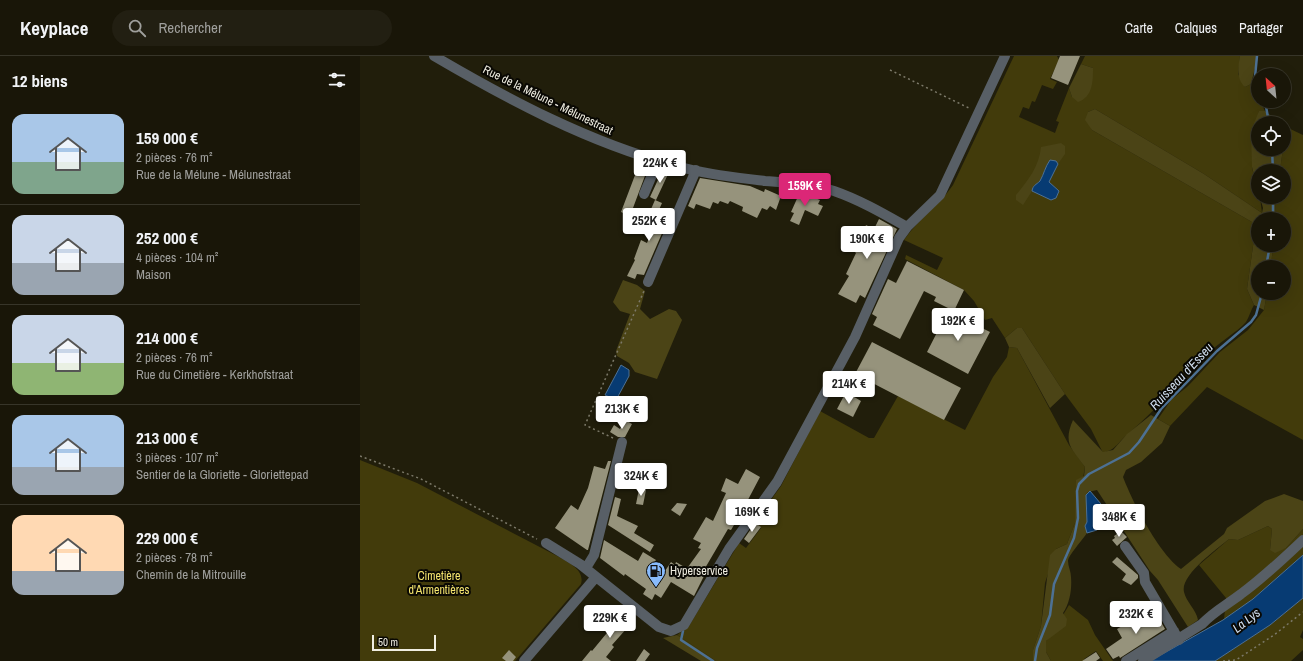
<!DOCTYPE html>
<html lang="fr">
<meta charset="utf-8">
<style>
:root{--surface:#191608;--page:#221f12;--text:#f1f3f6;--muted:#9f9f9c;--line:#373529;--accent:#db2777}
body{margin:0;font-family:"Archivo Narrow",sans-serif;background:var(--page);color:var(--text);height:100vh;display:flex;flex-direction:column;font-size:15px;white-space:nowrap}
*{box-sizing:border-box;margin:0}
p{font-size:13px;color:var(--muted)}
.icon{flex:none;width:22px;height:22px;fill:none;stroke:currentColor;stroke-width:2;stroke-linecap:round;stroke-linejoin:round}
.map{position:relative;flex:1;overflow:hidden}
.details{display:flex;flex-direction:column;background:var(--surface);width:360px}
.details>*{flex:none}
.needle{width:26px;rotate:333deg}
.tools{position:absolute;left:891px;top:12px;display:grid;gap:8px}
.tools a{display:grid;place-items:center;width:40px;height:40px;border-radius:50%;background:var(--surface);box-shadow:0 4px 16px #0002,0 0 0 1px var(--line);font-size:20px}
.scale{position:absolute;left:12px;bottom:10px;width:64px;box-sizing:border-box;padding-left:4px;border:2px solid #f0eee2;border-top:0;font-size:11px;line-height:14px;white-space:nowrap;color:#f0eee2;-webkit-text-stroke:3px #090803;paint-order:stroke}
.price{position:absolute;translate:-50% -34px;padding:0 9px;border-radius:4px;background:#fff;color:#222;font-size:13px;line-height:26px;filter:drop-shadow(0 1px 2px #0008)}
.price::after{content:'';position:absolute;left:50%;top:24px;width:12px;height:9px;margin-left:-6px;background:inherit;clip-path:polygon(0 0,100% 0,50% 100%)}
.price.selected{background:var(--accent);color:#fff}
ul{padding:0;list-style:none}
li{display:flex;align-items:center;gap:12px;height:100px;padding:0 12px}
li+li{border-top:1px solid var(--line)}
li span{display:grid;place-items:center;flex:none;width:112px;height:80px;border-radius:12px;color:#555}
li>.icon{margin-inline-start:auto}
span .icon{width:48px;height:48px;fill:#fffc;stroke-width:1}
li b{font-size:17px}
h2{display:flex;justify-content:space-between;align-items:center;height:48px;padding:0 12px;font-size:17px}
header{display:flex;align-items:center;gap:24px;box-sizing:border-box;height:56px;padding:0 20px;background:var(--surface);border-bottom:1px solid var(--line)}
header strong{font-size:19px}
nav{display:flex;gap:22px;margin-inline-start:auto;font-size:14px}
.search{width:280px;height:36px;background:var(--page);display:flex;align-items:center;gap:10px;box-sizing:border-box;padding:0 14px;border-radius:22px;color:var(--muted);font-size:15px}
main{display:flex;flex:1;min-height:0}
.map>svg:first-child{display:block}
.green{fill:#423b0b}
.forest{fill:#4b4416}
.water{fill:#073b73;stroke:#4d7194}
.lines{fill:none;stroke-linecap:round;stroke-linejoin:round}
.stream{stroke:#4d7194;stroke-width:2.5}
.building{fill:#96937c}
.path{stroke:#7c7969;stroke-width:1.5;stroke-dasharray:2 3;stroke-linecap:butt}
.minor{stroke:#585f66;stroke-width:10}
.labels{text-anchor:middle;stroke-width:4;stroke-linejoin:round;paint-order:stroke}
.street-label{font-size:12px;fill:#f0eee2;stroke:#090803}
.poi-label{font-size:12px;fill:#f0eee2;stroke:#090803;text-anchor:start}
.park-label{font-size:12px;fill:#f4e46e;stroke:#090803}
.water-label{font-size:13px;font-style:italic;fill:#cfddee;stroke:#090803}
</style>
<header>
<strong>Keyplace</strong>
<div class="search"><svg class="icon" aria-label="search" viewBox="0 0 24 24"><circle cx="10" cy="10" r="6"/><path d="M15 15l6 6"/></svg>Rechercher</div>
<nav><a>Carte</a><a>Calques</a><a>Partager</a></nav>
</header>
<main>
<section class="details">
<h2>12 biens<svg class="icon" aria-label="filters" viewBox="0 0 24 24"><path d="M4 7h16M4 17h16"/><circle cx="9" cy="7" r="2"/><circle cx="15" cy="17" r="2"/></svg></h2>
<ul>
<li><span style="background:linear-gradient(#a9c7e8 60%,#7fa58c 0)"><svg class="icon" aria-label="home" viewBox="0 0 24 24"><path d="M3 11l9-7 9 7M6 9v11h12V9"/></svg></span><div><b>159 000 €</b><p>2 pièces · 76 m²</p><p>Rue de la Mélune - Mélunestraat</p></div></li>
<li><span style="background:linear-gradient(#c9d6e8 60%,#9aa5b1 0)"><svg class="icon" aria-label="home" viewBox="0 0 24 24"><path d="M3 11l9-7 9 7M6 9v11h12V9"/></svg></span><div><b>252 000 €</b><p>4 pièces · 104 m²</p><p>Maison</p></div></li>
<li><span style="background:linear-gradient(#c9d6e8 60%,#8fb573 0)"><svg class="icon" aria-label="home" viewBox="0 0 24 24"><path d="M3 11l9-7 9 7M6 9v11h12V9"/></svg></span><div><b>214 000 €</b><p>2 pièces · 76 m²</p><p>Rue du Cimetière - Kerkhofstraat</p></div></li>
<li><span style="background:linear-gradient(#a9c7e8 65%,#9aa5b1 0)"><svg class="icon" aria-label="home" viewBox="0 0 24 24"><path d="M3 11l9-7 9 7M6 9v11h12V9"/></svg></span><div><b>213 000 €</b><p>3 pièces · 107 m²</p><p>Sentier de la Gloriette - Gloriettepad</p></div></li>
<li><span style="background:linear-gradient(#ffd9b3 70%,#9aa5b1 0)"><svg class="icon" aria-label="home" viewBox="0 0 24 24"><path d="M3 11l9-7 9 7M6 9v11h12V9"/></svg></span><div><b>229 000 €</b><p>2 pièces · 78 m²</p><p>Chemin de la Mitrouille</p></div></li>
</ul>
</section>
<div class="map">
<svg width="943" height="605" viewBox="0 0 943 605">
<rect width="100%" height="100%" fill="#211e0b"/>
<!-- green -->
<path class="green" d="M654,0H697L699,4L690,23L697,26L693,33L682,29L675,46L672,45L669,53L663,51L659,61L695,77L699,66L696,65L709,32L712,41L733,12L721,8L725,0H880L878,18L885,31L891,28L898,41V45H900L905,55H899L892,111L898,141H900L902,157L844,118L735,53L728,56L732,74L892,166L895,176L887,233L894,249C891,254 889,261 886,266C876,277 862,284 851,295C823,323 798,352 769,377C758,386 757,393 743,397L731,373L705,338L662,272H657L645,282L632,262L625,264L614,245L604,234L545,203L546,199L577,214L583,202L544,184C559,162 578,151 593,129Z
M924,70L943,79V384L847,331L810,370L798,363L811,344L828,330L860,296L888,274L904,254L907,237H924V211H911L913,189H924V163H916L915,141H924V115H913L920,114L923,93H924Z
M649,291L657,292L709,389L725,411L715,467L707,488L696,493L685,527L681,570L673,594V605H356L317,579L329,570L379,487L386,492L401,472L395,466L421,430L460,355L509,382H514L538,340L605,374L633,321L647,301Z
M0,404L57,427L199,501C209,507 225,514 221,528L155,605H0Z
M908,470L912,473L910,494L926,492L943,473V499L893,543L864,564L866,542L839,509L869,483L878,484Z
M943,542V574L940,581L943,583V594L931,605H855L910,569Z
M709,549L728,564L735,579L753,605H743L736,595L724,603L725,605H691L686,596V585L690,581Z"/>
<!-- forest -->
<path class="forest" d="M880,0H898L891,28L885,31C876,23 878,11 880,0Z
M721,8L733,12C733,25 733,41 718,46L712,41L709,32Z
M735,53L844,118L902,157L903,152L900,141H915L916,163H898V189H913L911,211H898V237H907L904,254L894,249L887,233L895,176L892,166L732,74L725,64L728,56Z
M899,55H905L920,67H898V93H923L920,114L898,115V135L892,111L891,75Z
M701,87L705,90V98L688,122L674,132L663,149L656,144V139C668,124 679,111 681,91Z
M263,224L277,229L285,235L280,253L290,263L309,253L316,255L322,264L297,323L275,316L269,307L257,300L256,295L270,258L260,255L253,246Z
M657,272H662L705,338L690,352L657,292L649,291L645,282Z
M791,359L810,370L802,387L781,406L766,414L763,421C773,447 799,498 821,513L864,478L867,472L905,445L924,438L943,445V473L926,492L915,497L910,494L912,473L908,470L878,484L869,483C857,493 820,519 824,536C826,546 836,553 838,564L828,571L798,524L790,515L737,434L728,436L726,439L727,466L725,470L727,477C723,483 708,500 708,505C708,510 711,516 711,521C712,533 710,547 703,557L707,563L706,570L686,585V596L691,605H673V594L681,570L690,499L696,493L707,488L715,467L716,424L724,420L725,411C711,392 703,387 713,364L743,396L753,394L767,378Z
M317,579L356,605H341L303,582Z"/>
<!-- water -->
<path class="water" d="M690,104L696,105L698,108L689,126L699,135L696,142L691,144L672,135C673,129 676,129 680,125C684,118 685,111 690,104Z
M261,309L269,314V320L256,344L245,339Z
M730,435L741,448L742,451C736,459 741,466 737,474L727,477L725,470L727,466L726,439Z
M943,499V542L910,569L855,605H790L863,564L893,543Z"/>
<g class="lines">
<!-- stream -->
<path class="stream" d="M897,0L895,21L898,31
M905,45L909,67
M912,93L913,115
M913,141V163
M906,211L910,189
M323,575L321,584L353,605
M675,605L677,592L690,559L694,528L714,482L718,462L717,435L719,428L729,418L769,397L779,386L801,353L857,295L891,266L896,259L902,237"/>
</g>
<!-- building -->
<path class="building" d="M700,0H720L708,29L691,22Z
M280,106L289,109L270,160L261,156Z
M303,113L309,116L296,144L290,141Z
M340,122L390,130L404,136L405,133L421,140L416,154L410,150L407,154L402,152L397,162L382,155L383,151L370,145L368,148L360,145L358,148L353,146L350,153L336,148L334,153L328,150Z
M440,136L460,144L458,148L463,150L458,160L445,154L439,169L430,165L434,157L431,156Z
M295,144L302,147L298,156L309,161L284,219L277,218L275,223L267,220L275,204L274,203L281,184L287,187L295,167L291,165L292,161L288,160Z
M519,163L537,173L505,242L500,239L496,247L478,238L489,220L486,218L496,197L495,196L506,169L514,173Z
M547,205L604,234L594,255L574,245L576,241L564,235L540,283L513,269L517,261L512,258L528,223L536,227Z
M588,255L630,276L608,318L567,296Z
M512,286L601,332L584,364L495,318Z
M486,336L501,345L493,361L477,353Z
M265,364L272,368L265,381H258L250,376L254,369L260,373Z
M248,405H251L228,494H227L195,472L211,449L218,454L228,432L234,410L245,413Z
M386,413L400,421L381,457L372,452L366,464L374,469L371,474L368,473L341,519L344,520L334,540L311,526L301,542L295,538L292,544L283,538L286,533L265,518L264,520L240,502L244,484L278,505L283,496L296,504L287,517L299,524L311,506L315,509L316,506L326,512L328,511L341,493L338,492L341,487L333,483L346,461L353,465L366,437L361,435L366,422L378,428Z
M279,433L286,434L283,449L276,448Z
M255,441L261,443L257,460L278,470L274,477L294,489L290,496L248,469Z
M317,447L327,448L320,460L311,454Z
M395,467L401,471L389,487L384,483Z
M761,475L767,481L757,490L752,484L755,482L754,480Z
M757,501L778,519V522L771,529L762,524L766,518L752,506Z
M265,555L275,563L252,589L254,591L246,601L251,605H222L231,594L232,595Z
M791,556L793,559L796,557L805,573L760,602L759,600L753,603L746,593L762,582L757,573L769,566L771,570Z
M284,593L290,598L285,605H276Z
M149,594L156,601L153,605H146L142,602Z
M736,596L740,602L736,605H722Z"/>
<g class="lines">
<!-- path -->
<path class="path" d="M530,14L611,53
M253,382L225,369L284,235
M0,400L61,423L177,483
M863,605L876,604L914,579L943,556"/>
<!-- minor -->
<path class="minor" d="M74,0C149,44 228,86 313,109C343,118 374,121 405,125C428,127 452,128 474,135C500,144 524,158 547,171
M284,138L298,105
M288,226L336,114
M186,487L220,508L299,571L311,575L324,569L369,493L417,426L495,281L539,182L547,171L580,139L645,0
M765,490L784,517L785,526L819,584
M226,512L234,499L262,386
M164,605L236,521
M766,605L814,575
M783,605L842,568C853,556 868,548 881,538C903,522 923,503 943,484"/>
</g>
<!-- icons -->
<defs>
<g id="fuel-pin" transform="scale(1)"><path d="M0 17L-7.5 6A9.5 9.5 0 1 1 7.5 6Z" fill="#88bbfc" stroke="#090803"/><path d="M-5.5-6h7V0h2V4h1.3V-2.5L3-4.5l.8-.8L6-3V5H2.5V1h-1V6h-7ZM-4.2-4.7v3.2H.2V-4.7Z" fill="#111"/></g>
</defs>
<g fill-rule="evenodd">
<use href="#fuel-pin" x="296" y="515"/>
</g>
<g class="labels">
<!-- street labels -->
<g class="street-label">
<text transform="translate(188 44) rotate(26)" y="4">Rue de la Mélune - Mélunestraat</text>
</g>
<!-- poi labels -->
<g class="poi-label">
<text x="310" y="519">Hyperservice</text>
</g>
<!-- park labels -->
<g class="park-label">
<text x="79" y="524">Cimetière<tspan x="79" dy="14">d'Armentières</tspan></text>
</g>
<!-- water labels -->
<g class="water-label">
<text transform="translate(821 320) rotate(-47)" y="5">Ruisseau d'Esseu</text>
<text transform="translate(886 564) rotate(-38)" y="5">La Lys</text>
</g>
</g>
</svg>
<div class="tools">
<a><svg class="needle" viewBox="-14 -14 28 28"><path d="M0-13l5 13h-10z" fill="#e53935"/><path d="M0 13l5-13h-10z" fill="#9f9f9c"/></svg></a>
<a><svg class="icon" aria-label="locate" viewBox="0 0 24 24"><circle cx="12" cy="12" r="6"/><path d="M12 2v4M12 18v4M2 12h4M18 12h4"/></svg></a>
<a><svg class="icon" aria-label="layers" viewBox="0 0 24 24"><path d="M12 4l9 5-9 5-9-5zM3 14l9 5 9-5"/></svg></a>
<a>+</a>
<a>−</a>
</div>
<div class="scale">50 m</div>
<b class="price" style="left:300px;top:128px">224K €</b>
<b class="price selected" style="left:445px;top:151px">159K €</b>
<b class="price" style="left:289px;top:186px">252K €</b>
<b class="price" style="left:507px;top:204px">190K €</b>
<b class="price" style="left:598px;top:286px">192K €</b>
<b class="price" style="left:489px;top:349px">214K €</b>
<b class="price" style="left:262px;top:374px">213K €</b>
<b class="price" style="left:281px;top:441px">324K €</b>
<b class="price" style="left:392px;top:477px">169K €</b>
<b class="price" style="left:759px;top:482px">348K €</b>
<b class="price" style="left:776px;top:579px">232K €</b>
<b class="price" style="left:250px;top:583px">229K €</b>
</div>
</main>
